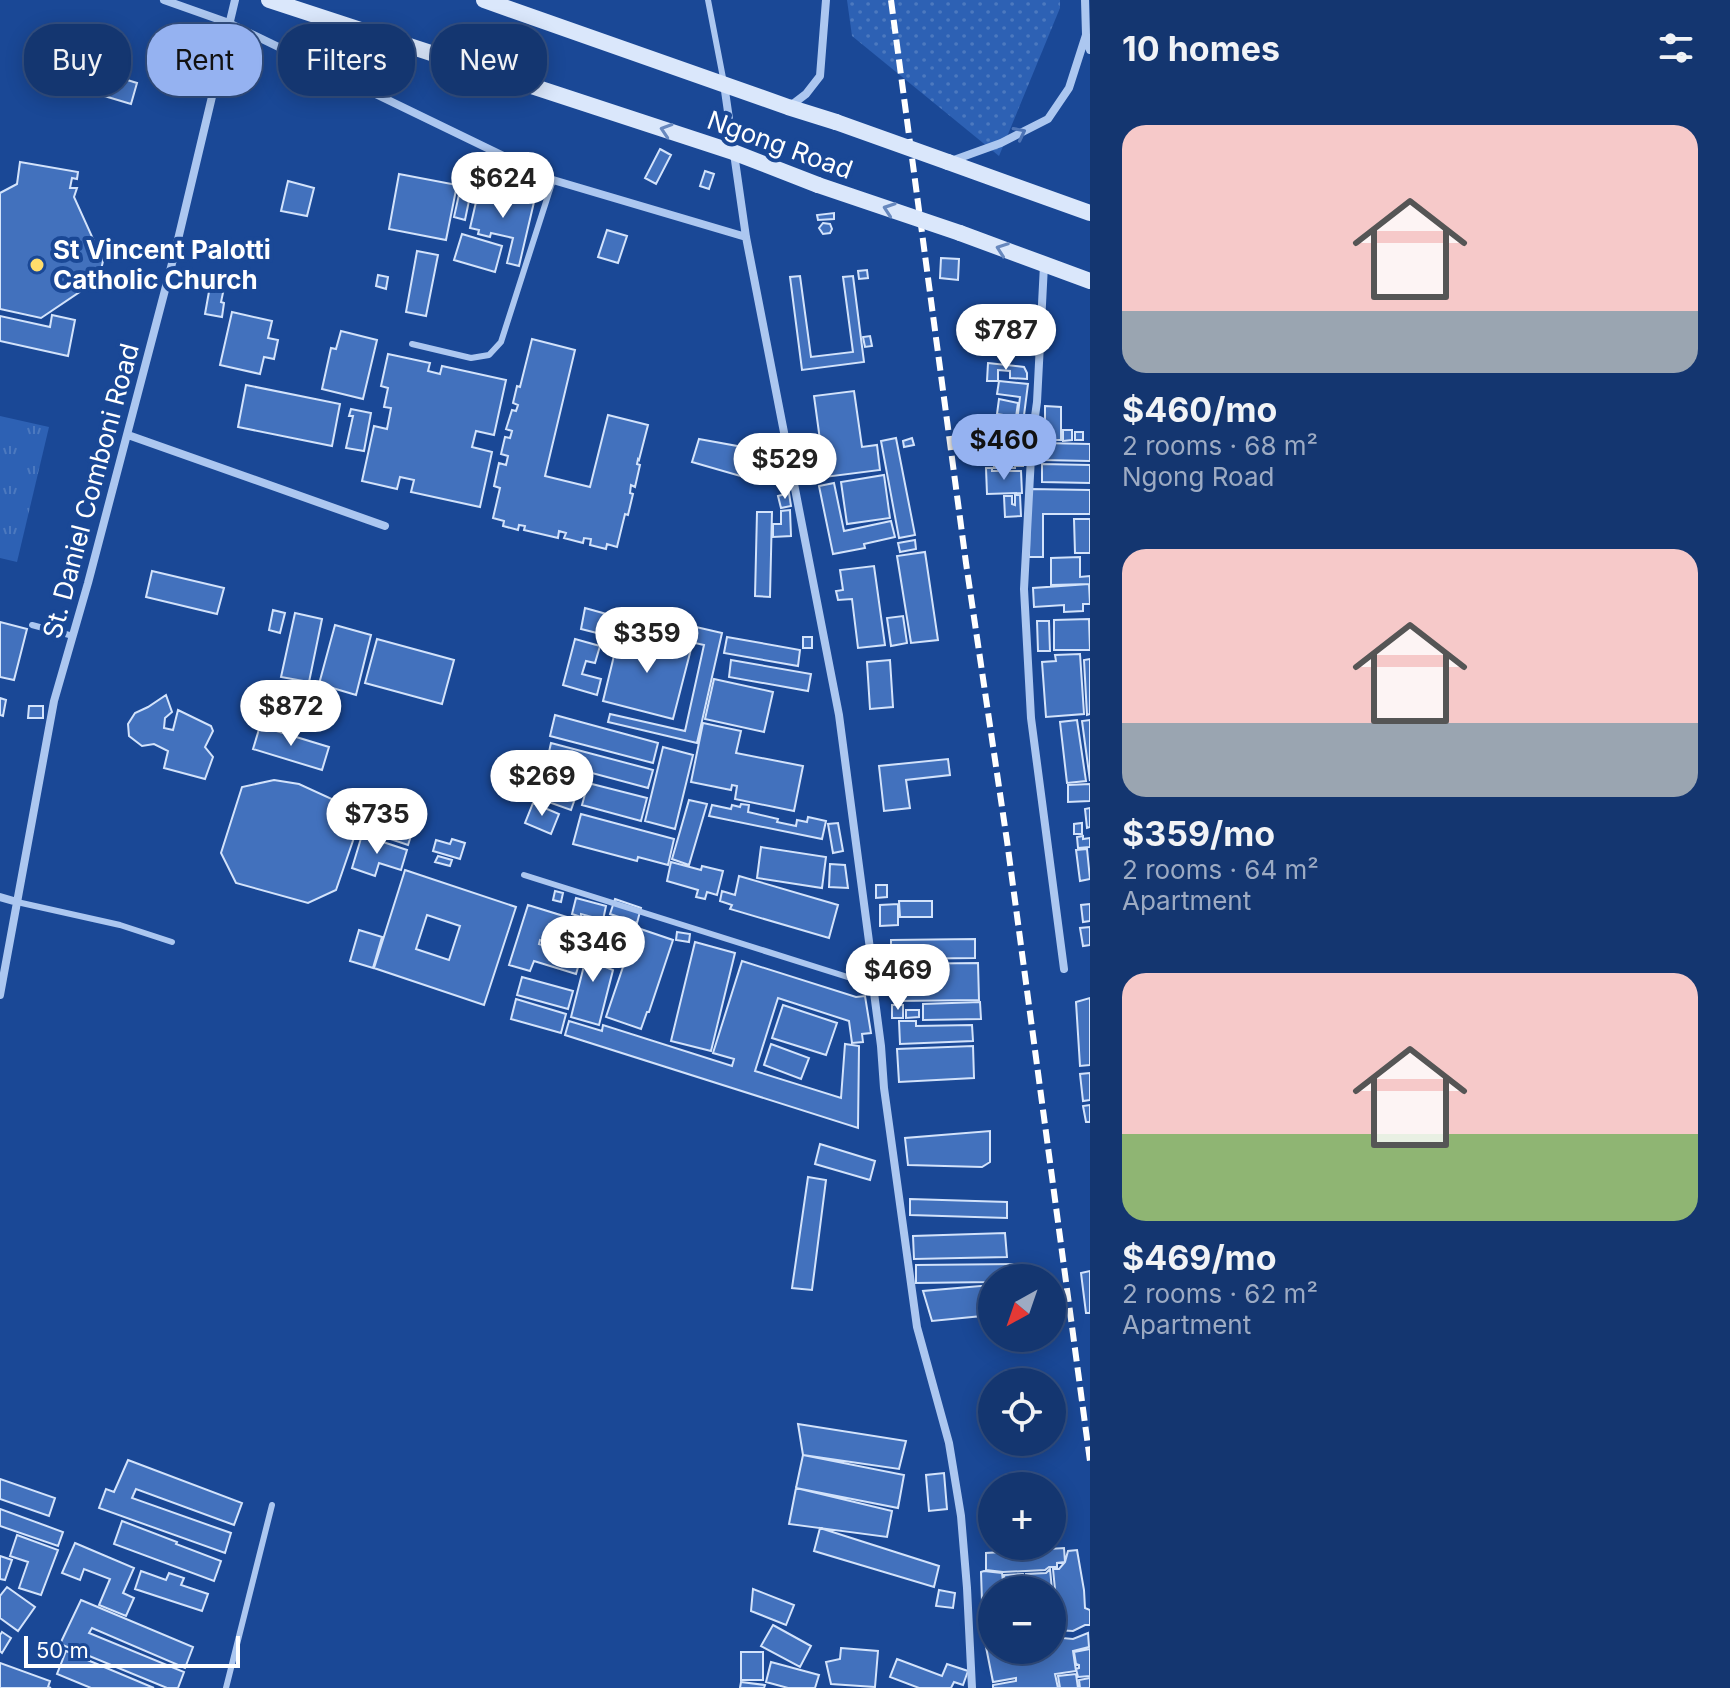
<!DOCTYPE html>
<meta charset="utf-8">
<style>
:root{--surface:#143670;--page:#1d3e75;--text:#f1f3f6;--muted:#9dabc3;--line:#335083;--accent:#95b2f1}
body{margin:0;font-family:Inter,sans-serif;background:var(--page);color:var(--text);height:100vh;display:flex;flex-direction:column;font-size:30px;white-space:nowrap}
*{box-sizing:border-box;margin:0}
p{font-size:26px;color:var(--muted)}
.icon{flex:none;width:44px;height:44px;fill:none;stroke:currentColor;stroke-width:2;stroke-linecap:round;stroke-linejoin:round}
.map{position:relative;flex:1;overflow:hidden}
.details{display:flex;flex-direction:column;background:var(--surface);width:640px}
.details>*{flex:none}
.top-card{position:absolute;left:24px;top:24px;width:760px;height:72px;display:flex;gap:16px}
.needle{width:52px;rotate:220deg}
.buttons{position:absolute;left:978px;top:1264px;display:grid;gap:16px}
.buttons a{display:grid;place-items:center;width:88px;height:88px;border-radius:50%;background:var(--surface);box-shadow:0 4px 20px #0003,0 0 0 2px var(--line);font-size:40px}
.scale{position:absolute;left:24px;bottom:20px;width:216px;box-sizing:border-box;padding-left:8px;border:4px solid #fff;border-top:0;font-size:22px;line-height:28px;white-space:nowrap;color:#fff;-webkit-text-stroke:6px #1a4896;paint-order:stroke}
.price{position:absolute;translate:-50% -68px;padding:0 18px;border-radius:28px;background:#fff;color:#222;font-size:26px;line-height:52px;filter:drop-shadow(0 2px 4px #0008)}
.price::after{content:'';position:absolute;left:50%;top:48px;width:24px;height:18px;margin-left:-12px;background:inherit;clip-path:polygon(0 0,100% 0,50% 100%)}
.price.active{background:var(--accent);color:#111}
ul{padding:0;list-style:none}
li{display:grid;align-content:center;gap:16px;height:424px;padding:0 32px}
li span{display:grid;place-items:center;height:248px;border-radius:24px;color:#555}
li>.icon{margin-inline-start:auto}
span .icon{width:144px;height:144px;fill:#fffc;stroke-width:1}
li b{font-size:34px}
h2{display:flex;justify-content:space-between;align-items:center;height:96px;padding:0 32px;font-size:34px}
.pill{padding:0 28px;border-radius:32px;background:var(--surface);box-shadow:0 4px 20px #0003,0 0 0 2px var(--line);font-size:28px;line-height:72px}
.pill.active{background:var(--accent);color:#111}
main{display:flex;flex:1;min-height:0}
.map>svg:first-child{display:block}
.grass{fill:url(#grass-tufts)}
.garden{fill:url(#garden-dots)}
.building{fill:#4271bd;stroke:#d3e3fb;stroke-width:2;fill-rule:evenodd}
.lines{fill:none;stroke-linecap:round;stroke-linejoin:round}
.service{stroke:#acc7f0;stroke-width:6}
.minor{stroke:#acc7f0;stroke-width:8}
.secondary{stroke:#dae7fb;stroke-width:16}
.rail{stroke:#fff;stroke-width:6;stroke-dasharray:14 6;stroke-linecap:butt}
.secondary-bridge{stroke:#dae7fb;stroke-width:16}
.oneway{stroke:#6788be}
.oneway2{stroke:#4d74b6}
.poi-dot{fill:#ffdd6b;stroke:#1a4896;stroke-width:3}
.labels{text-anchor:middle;stroke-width:8;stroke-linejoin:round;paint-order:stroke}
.street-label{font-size:26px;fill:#fff;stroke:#1a4896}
.poi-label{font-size:26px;font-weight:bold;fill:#fff;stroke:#1a4896;text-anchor:start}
</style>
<main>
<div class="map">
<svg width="1090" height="1688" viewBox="0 0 1090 1688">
<defs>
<pattern id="grass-tufts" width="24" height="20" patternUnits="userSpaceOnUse" patternTransform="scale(2)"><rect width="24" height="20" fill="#2d61b4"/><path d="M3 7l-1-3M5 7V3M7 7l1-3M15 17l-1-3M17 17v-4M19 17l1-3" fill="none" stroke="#4c79bf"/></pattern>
<pattern id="garden-dots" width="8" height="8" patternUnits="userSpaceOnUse" patternTransform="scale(2)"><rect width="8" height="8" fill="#2d61b4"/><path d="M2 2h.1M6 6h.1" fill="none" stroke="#4c79bf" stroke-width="1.8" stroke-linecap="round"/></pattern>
</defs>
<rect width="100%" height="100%" fill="#1a4896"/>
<!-- grass -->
<path class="grass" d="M0,416L49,427L17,562L0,558Z"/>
<!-- garden -->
<path class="garden" d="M847,0H1060V8L999,156L852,36Z"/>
<!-- building -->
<path class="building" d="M98,71L137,83L131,104L91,92Z
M660,149L671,155L656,184L645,178Z
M20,162L78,172L77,179L72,178L70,188H77L74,197L94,241L92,251L104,257L99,278L87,276L81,291L41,318L0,309V193L17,184Z
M705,171L714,174L709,189L700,186Z
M399,174L457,185L446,240L389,229Z
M288,181L314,188L307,216L281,211Z
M462,181L475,184L473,192L471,191L465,220L454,217Z
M479,189L534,202L519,266L507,263L513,238L491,233L490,237L478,234L479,230L470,228Z
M834,213V219L818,220L817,215Z
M823,223L830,224L832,229L830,233L823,234L819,228Z
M607,230L627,236L618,263L598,257Z
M462,234L502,246L495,272L454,260Z
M417,251L438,255L426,316L406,312Z
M941,258L959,259L958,280L940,278Z
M867,270L868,278L859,279L858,271Z
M378,275L388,277L386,289L376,286Z
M800,276L811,357L853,352L843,277L853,276L864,362L802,370L790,277Z
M210,286L224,288L221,302L224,303L222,317L205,314Z
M232,312L272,321L268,338L278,340L274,359L264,357L260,374L220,365Z
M52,315L75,320L68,356L0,341V316L50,327Z
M341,331L377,340L363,399L322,389L331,348L336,349Z
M870,336L872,346L865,347L863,337Z
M532,339L575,350L545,476L590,487L608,415L648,425L639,460L638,459L637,464L640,465L635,487L631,485L630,493L633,494L628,515L625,514L617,547L607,544L606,549L590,545L591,539L584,538L583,543L564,538L566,533L559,531L558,538L524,530L525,526L519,525L518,530L503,526L504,521L493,518L500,488L494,486L499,463L506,465L508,456L501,454L505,437L510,438L512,431L506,429L512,410L516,411L518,405L513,403L517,386L520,387Z
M388,354L430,363L428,371L440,374L442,366L506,380L494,435L476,431L472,447L492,452L480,507L411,492L414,480L400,477L397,489L362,481L374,426L387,429L391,408L384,407L388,388L381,386Z
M988,363L1024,367L1027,373V379L1010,378V371L998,370V381H987Z
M999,381L1028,384L1023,423L1017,422L1020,397L997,394Z
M246,385L340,404L332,446L238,427Z
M854,391L862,447L877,445L880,470L825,477L814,396Z
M999,399L1018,403L1016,417L997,414Z
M1045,406L1061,407V440H1045Z
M351,409L371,413L364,451L346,448L353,416H349Z
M984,430L1016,431L1015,468H994V452L983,451Z
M1063,430H1072V440L1063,441Z
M1018,431H1024L1023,466H1017Z
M1075,432H1083V440H1075Z
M896,438L915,535L899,538L881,441Z
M912,438L914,445L904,447L903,441Z
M699,439L743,447L744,440L758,442L761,482L692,462Z
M1042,443L1090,444V461L1042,460Z
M1042,464L1090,465V483L1042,482Z
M986,468H992V471H1021L1022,493L987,494Z
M884,475L890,518L847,524L841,482Z
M834,483L844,531L891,521L895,537L864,544L865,548L833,554L819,486Z
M1030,489L1090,490V514H1043V557H1029Z
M789,493L791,506L781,508L778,496Z
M1015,495H1020L1021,516L1005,517L1004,496H1012V504L1015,505Z
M790,510L791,536L773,537V524H781V511Z
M757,512H772L770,597L755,596Z
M1074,519H1090V553H1075Z
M915,540L916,549L900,552L898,543Z
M925,552L938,640L911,643L897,556Z
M1080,557V577L1090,576V584L1051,585V558Z
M874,566L885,645L858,648L852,599L838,600L836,591L843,590L840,570Z
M152,571L224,588L217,614L146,597Z
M1089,584L1090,604H1083V611L1064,612V605L1034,607L1033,588Z
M585,608L610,615L605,635L581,629Z
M273,610L285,613L280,633L269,630Z
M631,612L722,633L697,743L608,722L610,714L685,731L704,645L628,628Z
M295,613L322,619L309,682L281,677Z
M903,616L907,643L891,646L887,618Z
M1089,619L1090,650H1054V620Z
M1037,621H1049L1050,651H1038Z
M0,622L27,629L14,680L0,677Z
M335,625L371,635L356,695L319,684Z
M620,631L691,649L673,719L603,701Z
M727,637L800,650L798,666L724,653Z
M803,637H812V648H803Z
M377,639L454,660L442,704L365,683Z
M575,639L600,646L595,663L586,661L582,674L601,679L597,695L563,685Z
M1080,654L1084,714L1046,717L1042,662L1056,661L1055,655Z
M1090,659V714L1087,715L1084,660Z
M731,660L811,674L808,691L729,677Z
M890,660L893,707L870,709L867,662Z
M714,679L773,692L764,732L705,719Z
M276,688L299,699L296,706L272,695Z
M166,695L172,712L165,718L164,728L173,730L178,710L211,726L213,731L205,747L213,757L205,779L164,768L168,751L154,744L142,746L129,736L128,724L135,713L148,707Z
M0,698L6,700L3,716L0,715Z
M29,706H43V718H28Z
M555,715L658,743L653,763L550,736Z
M1077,720L1086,781L1067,783L1060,722Z
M1090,720V781L1082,721Z
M703,723L741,731L736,753L803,766L794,811L735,799L737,786L732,785L731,790L691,782Z
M260,726L329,747L322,770L253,749Z
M551,743L653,770L648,788L547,761Z
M663,747L693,755L675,829L645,821Z
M948,759L950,775L906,780L910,808L884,811L879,766Z
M548,765L583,776L571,810L537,798Z
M274,780L299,784L334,800L357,829L336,890L308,903L236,883L221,853L242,787Z
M588,783L647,798L641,821L582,805Z
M1090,784V801L1068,802V785Z
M382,795L420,808L408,845L370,832Z
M689,800L707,804L689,865L672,859Z
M533,803L559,814L551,834L525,823Z
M741,804L749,805L748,812L778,819L777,822L796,826L797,820L807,822L808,817L826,821L822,839L709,816L712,805L731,809L732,805L740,807Z
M1090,808V827L1087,828L1085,809Z
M581,814L674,839L668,865L638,857L637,861L573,844Z
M838,823L843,851L833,853L828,824Z
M1082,823V834H1074V824Z
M362,835L407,850L401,870L379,863L375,876L352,868Z
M1083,836V839L1090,838V847L1078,848L1077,837Z
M452,839L465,843L460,859L433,851L436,840L450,844Z
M761,847L826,857L822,888L757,878Z
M1087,849L1090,879L1080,881L1076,850Z
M438,856L452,860L450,866L435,862Z
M671,862L701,870L702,866L723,871L717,895L707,892L705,899L696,897L698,890L667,881Z
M830,864L845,865L848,888L829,887Z
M405,870L516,907L484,1005L374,968ZM427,915L460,926L449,960L416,949Z
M739,876L838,905L829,938L730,909L732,905L720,901L722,891L735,895Z
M876,885H887V897L876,898Z
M555,891L563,893L561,902L553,900Z
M576,898L606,906L603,920L581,914V917L572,914Z
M615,899L641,908L637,923L610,914Z
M899,901H932V917H900Z
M898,904V925L880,926V905Z
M1090,904V921L1083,922L1081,905Z
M528,905L570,918L561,946L540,940L539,944L563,952L572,922L590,927L576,974L534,961L530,971L509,965Z
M620,922L673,940L649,1012H647L641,1029L606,1017L626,958L610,953Z
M1090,927V945L1083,946L1080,928Z
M359,930L382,937L373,968L350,961Z
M677,932L690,934L689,942L676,940Z
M591,938L611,943L605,967L613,970L599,1025L571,1017Z
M975,939V958L891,959V940Z
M695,942L735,953L711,1051L671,1041Z
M742,961L856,997L865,996L871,1033L862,1034L863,1042L852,1043L849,1021L778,998L755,1071L841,1098L845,1044L859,1046L858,1128L565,1035L569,1021L602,1031L603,1025L732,1066L734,1059L713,1053Z
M978,963L979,1000L894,1001L893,964Z
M522,977L573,991L568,1009L517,995Z
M1090,998V1065L1080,1066L1076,1002Z
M516,999L566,1014L561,1033L511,1019Z
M980,1002L981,1019L923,1020V1004Z
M783,1005L837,1023L826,1055L772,1038Z
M892,1005H903V1018H892Z
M906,1010H919V1017L906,1018Z
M899,1021H916V1026L972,1025L973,1041L900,1044Z
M771,1044L809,1058L801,1079L764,1065Z
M973,1046L974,1078L899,1082L897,1049Z
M1090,1073V1100L1083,1101L1080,1074Z
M1090,1105V1122H1086L1083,1106Z
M990,1131V1162L982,1167L908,1165L905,1138Z
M820,1144L875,1161L870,1180L815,1164Z
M808,1177L826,1180L812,1290L792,1288Z
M910,1199L1007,1202V1218L910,1215Z
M1005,1233L1007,1257L914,1259L913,1236Z
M1021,1264L1020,1278H992V1282L916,1283V1265Z
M1090,1271V1313H1086L1081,1273Z
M992,1285V1315L932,1321L923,1291Z
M798,1424L906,1441L899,1469L803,1455Z
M803,1455L904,1475L898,1508L796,1488Z
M128,1460L242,1503L234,1525L136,1489L132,1498L231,1533L225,1553L99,1508L106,1489L114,1492Z
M944,1473L947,1509L929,1511L926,1475Z
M0,1479L55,1498L49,1516L0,1499Z
M796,1488L892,1511L887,1537L789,1524Z
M0,1509L63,1532L58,1546L0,1526Z
M122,1521L177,1542L176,1544L221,1561L214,1581L114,1544Z
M820,1528L939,1566L934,1587L814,1551Z
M17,1535L58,1550L41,1595L19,1588L28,1562L10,1556Z
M75,1543L134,1568L123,1593L134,1598L126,1616L99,1605L110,1579L84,1569L80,1580L62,1573Z
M1064,1548L1065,1562L1057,1563V1567H1049L1045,1570L1003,1572L986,1570V1553Z
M1077,1550L1084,1590L1085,1608L1090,1610V1625H1085L1073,1631L1054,1630L1057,1611L1060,1610L1055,1589L1053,1569H1059L1065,1562L1068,1551Z
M0,1556L12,1560L5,1580L0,1579Z
M1050,1569L1052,1590H1028L1026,1574L1046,1573Z
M141,1571L166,1580L169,1573L184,1578L181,1585L208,1594L202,1611L135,1589Z
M984,1571L1002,1573L1004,1590H992V1620L982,1602L981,1572Z
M1023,1574L1025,1590H1006L1004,1575Z
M7,1587L35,1607L18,1631L0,1618V1596Z
M753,1589L794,1605L786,1625L751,1611Z
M939,1590L955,1593L953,1608L936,1606Z
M81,1600L193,1647L185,1668L92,1628L89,1633L184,1672L178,1688H167L60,1644Z
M773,1625L811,1646L800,1667L761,1646Z
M2,1632L11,1638L2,1653L0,1651V1635Z
M1088,1633L1089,1647L1073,1651L1076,1671L1055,1674L1058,1688H993V1685L1016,1681V1678L993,1682L986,1647H992V1650H1052V1637L1073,1639Z
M841,1648L878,1651L875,1687L831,1684L826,1662L840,1659Z
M1090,1649V1676L1078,1677L1076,1669L1079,1668V1665L1076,1664L1074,1652Z
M66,1651L154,1688H91L57,1674Z
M741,1652H763V1680H741Z
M897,1659L942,1676L947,1664L968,1671L963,1685L954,1682L951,1688H919L890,1677Z
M771,1662L819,1675L815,1688H788L766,1682Z
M0,1663L50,1681L48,1687L51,1688H0Z
M1076,1674L1078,1688H1060L1058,1676Z
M1090,1678V1688H1080L1079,1680Z
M741,1682L765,1685L764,1688H740Z"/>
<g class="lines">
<!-- service -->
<path class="service" d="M708,0L724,83
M412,344L471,358L489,355L501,342L553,180
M32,625L73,636
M524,875L873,985
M17,902L120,925L172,942
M226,1688L272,1505"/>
<!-- minor -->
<path class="minor" d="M164,0L229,23L553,180L746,237
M1085,0L1086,35L1090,50
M724,84L746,237L839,715L872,964L873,985L881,1046L884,1088L917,1327L949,1443L961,1516L967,1588L972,1688
M789,107L806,94L820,76L826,0
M951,161L1001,143L1048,119L1069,88L1086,35
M1044,265L1037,402L1032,438L1024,589L1031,718L1064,969
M128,435L385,526
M0,897L17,902
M0,995L54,701L88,583L175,252L235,0"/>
<!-- secondary -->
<path class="secondary" d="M269,0L733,152L818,185
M484,0L788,107L836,122
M948,162L1090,213
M960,233L1090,281"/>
<!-- rail -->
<path class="rail" d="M891,0L966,563L1007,841L1090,1461"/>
<!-- secondary-bridge -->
<path class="secondary-bridge" d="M836,122L948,162
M818,185L960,233"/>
</g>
<!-- one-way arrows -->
<defs><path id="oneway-chevron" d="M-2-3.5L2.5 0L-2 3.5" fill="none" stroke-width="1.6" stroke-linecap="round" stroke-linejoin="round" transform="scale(2)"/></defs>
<g class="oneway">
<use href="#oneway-chevron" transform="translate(666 130) rotate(-162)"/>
<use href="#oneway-chevron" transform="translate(889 209) rotate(-161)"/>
<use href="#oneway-chevron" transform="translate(1002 249) rotate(-160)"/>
</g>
<use class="oneway2" href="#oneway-chevron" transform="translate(1020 133) rotate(-27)"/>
<!-- markers -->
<circle class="poi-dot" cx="37" cy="265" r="8"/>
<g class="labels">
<!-- street labels -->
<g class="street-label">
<text transform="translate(780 145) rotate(20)" y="9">Ngong Road</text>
<text transform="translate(91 491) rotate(-75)" y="9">St. Daniel Comboni Road</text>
</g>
<!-- poi labels -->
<g class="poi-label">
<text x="53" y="259">St Vincent Palotti<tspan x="53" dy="30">Catholic Church</tspan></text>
</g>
</g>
</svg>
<div class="buttons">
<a><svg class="needle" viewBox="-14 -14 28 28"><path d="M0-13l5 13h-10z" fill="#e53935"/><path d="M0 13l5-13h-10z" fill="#9dabc3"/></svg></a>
<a><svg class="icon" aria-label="locate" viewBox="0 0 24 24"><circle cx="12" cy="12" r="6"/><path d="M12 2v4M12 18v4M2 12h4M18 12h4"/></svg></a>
<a>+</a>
<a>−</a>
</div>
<div class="scale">50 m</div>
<b class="price" style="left:503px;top:220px">$624</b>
<b class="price" style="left:1006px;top:372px">$787</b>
<b class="price active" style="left:1004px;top:482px">$460</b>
<b class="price" style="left:785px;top:501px">$529</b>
<b class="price" style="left:647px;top:675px">$359</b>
<b class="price" style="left:291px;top:748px">$872</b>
<b class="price" style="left:542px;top:818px">$269</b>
<b class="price" style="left:377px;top:856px">$735</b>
<b class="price" style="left:593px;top:984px">$346</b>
<b class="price" style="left:898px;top:1012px">$469</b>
<div class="top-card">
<a class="pill">Buy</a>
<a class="pill active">Rent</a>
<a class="pill">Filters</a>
<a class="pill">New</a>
</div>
</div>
<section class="details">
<h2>10 homes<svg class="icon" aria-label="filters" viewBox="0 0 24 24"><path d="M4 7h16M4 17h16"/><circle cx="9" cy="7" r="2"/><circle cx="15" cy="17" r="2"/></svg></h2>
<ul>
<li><span style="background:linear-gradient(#f6c9c9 75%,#9aa5b1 0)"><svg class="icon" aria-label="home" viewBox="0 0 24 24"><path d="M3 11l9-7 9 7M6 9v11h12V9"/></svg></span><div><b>$460/mo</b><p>2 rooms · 68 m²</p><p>Ngong Road</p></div></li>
<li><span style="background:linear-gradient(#f6c9c9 70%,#9aa5b1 0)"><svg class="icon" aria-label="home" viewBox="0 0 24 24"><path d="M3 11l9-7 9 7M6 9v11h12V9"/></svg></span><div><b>$359/mo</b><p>2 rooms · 64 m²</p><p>Apartment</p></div></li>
<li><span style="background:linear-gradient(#f6c9c9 65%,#8fb573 0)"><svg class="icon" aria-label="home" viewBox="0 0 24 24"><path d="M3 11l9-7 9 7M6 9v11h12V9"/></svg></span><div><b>$469/mo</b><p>2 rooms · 62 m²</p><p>Apartment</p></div></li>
</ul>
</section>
</main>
